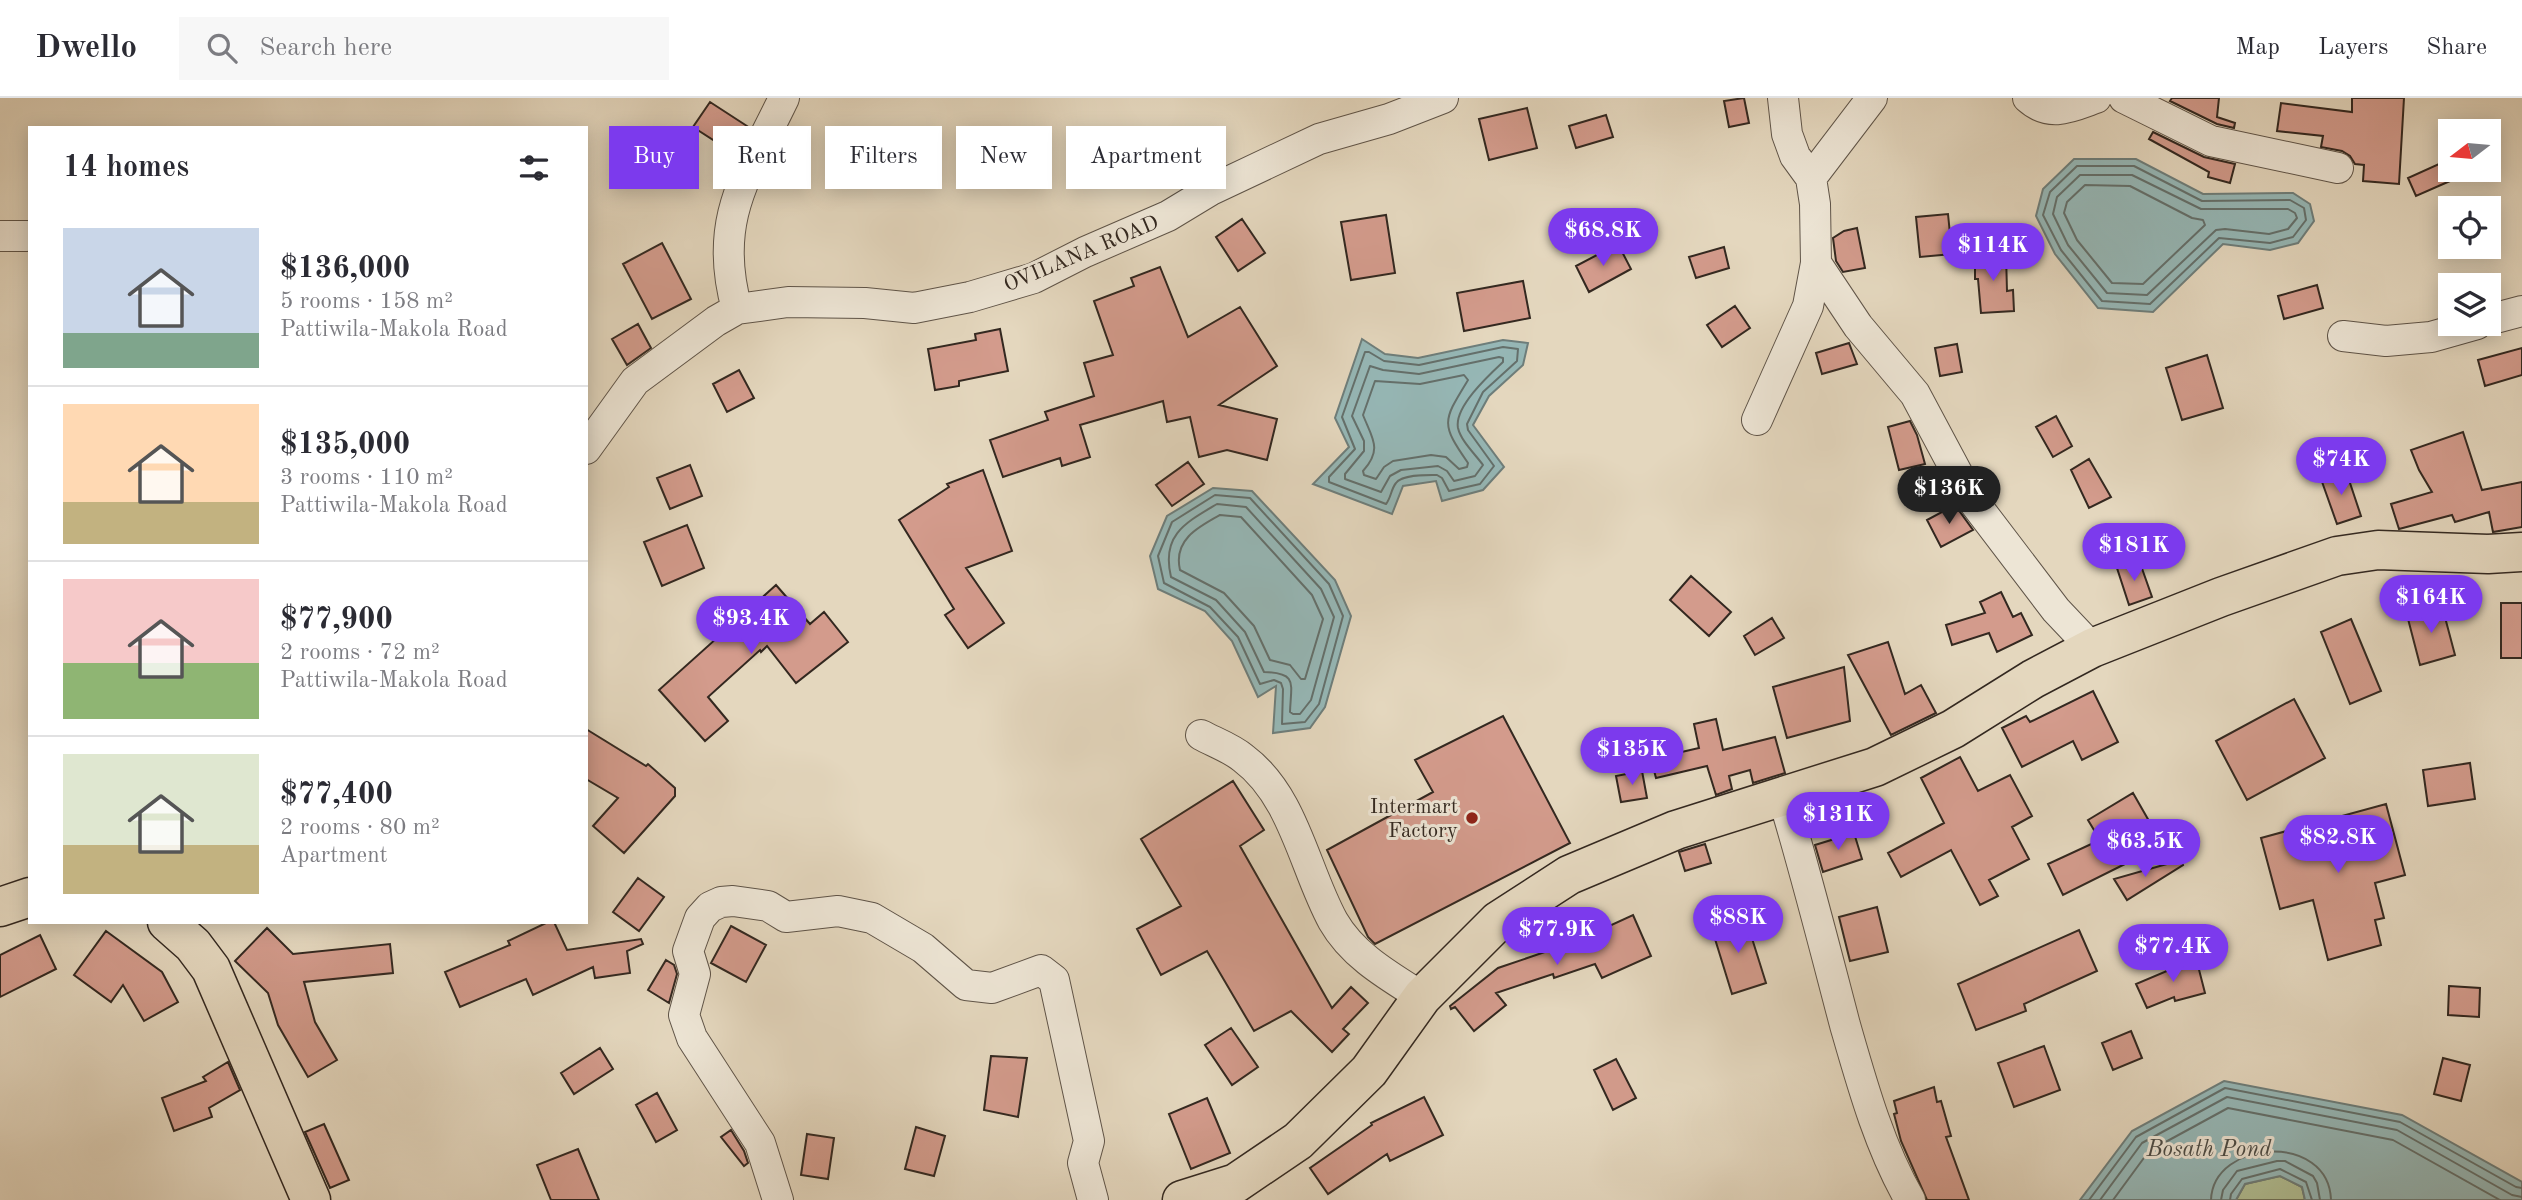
<!DOCTYPE html>
<meta charset="utf-8">
<style>
:root{--surface:#fff;--page:#f7f7f7;--text:#2b2b33;--muted:#7c7c81;--line:#e1e1e2;--accent:#7c3aed}
body{margin:0;font-family:"Old Standard TT",serif;background:var(--page);color:var(--text);height:100vh;display:flex;flex-direction:column;font-size:26px;white-space:nowrap}
*{box-sizing:border-box;margin:0}
p{font-size:23px;color:var(--muted)}
.icon{flex:none;width:38px;height:38px;fill:none;stroke:currentColor;stroke-width:2;stroke-linecap:round;stroke-linejoin:round}
.map{position:relative;flex:1;overflow:hidden}
.drawer{position:absolute;left:28px;top:28px;width:560px;height:798px;display:flex;flex-direction:column;background:var(--surface);border-radius:0px;box-shadow:0 4px 18px #0003}
.drawer>*{flex:none}
.hud{position:absolute;left:609px;top:28px;width:665px;height:63px;display:flex;gap:14px}
.needle{width:46px;rotate:254deg}
.buttons{position:absolute;left:2438px;top:21px;display:grid;gap:14px}
.buttons a{display:grid;place-items:center;width:63px;height:63px;border-radius:0px;background:var(--surface);box-shadow:0 4px 18px #0003;font-size:35px}
.price{position:absolute;translate:-50% -60px;padding:0 16px;border-radius:24px;background:var(--accent);color:#fff;font-size:23px;line-height:46px;filter:drop-shadow(0 2px 4px #0008)}
.price::after{content:'';position:absolute;left:50%;top:42px;width:21px;height:16px;margin-left:-10px;background:inherit;clip-path:polygon(0 0,100% 0,50% 100%)}
.price.on{background:#222;color:#fff}
ul{padding:0;list-style:none}
li{display:flex;align-items:center;gap:21px;height:175px;padding:0 35px}
li+li{border-top:2px solid var(--line)}
li span{display:grid;place-items:center;flex:none;width:196px;height:140px;border-radius:0px;color:#555}
li>.icon{margin-inline-start:auto}
span .icon{width:84px;height:84px;fill:#fffc;stroke-width:1}
li b{font-size:30px}
h2{display:flex;justify-content:space-between;align-items:center;height:84px;padding:0 35px;font-size:30px}
.chip{padding:0 24px;border-radius:0px;background:var(--surface);box-shadow:0 4px 18px #0003;font-size:24px;line-height:63px}
.chip.on{background:var(--accent);color:#fff}
header{display:flex;align-items:center;gap:42px;box-sizing:border-box;height:98px;padding:0 35px;background:var(--surface);border-bottom:2px solid var(--line)}
header strong{font-size:33px}
nav{display:flex;gap:38px;margin-inline-start:auto;font-size:24px}
.search{width:490px;height:63px;background:var(--page);display:flex;align-items:center;gap:18px;box-sizing:border-box;padding:0 24px;border-radius:0px;color:var(--muted);font-size:26px}
.map>svg:first-child{display:block}
.green{fill:#b1bf94;stroke:#72745a;stroke-width:2}
.water{fill:#96b8b7;stroke:#6e7e7b;stroke-width:2}
.lines{fill:none;stroke-linecap:round;stroke-linejoin:round}
.shore{stroke:#64706c;stroke-width:2}
.building{fill:#d39b8c;stroke:#332820;stroke-width:2}
.minor-casing{stroke:#5f5448;stroke-width:32}
.primary-casing{stroke:#332820;stroke-width:41}
.minor{stroke:#ede5d5;stroke-width:30}
.primary{stroke:#e4d7be;stroke-width:38}
.poi-dot{fill:#8f2418;stroke:#ede5d5;stroke-width:2.5}
.labels{text-anchor:middle;stroke-width:6;stroke-linejoin:round;paint-order:stroke}
.street-label{font-size:21px;fill:#332820;stroke:#ede5d5}
.poi-label{font-size:21px;fill:#332820;stroke:#ede5d5;text-anchor:end}
.water-label{font-size:23px;font-style:italic;fill:#4c4c46;stroke:#ede5d5}
</style>
<header>
<strong>Dwello</strong>
<div class="search"><svg class="icon" aria-label="search" viewBox="0 0 24 24"><circle cx="10" cy="10" r="6"/><path d="M15 15l6 6"/></svg>Search here</div>
<nav><a>Map</a><a>Layers</a><a>Share</a></nav>
</header>
<div class="map">
<svg width="2522" height="1102" viewBox="0 0 2522 1102">
<rect width="100%" height="100%" fill="#e4d7be"/>
<filter id="stains"><feTurbulence type="fractalNoise" baseFrequency=".00286" numOctaves="4"/><feColorMatrix values="0 0 0 0 .2 0 0 0 0 .09 0 0 0 0 .02 0 0 0 .5 -.17"/></filter>
<radialGradient id="worn" r=".72"><stop offset=".6" stop-color="#630" stop-opacity="0"/><stop offset="1" stop-color="#630" stop-opacity=".3"/></radialGradient>
<!-- green -->
<path class="green" d="M2280,1078L2302,1089L2305,1102H2236L2245,1086Z"/>
<!-- water -->
<path class="water" d="M2074,61H2136L2203,96L2293,95L2310,106L2314,123L2298,145L2270,152L2223,146L2153,214L2098,210L2055,156L2036,118L2043,91Z
M1362,241L1385,256L1418,260L1503,242L1528,245L1523,267L1489,298L1473,327L1504,369L1483,392L1442,403L1436,383L1403,388L1392,416L1313,386L1349,349L1335,320Z
M1213,390L1252,393L1335,482L1351,518L1325,609L1310,630L1273,635L1276,588L1258,599L1232,543L1205,513L1158,491L1150,458L1167,418Z
M2224,983L2402,1017L2522,1084V1102H2305L2302,1089L2280,1078L2245,1086L2236,1102H2080L2132,1033Z"/>
<g class="lines">
<!-- shore -->
<path class="shore" d="M2077,68H2134L2202,103L2290,102L2304,110L2306,122L2293,139L2270,145L2219,140L2150,206L2102,203L2061,152L2043,117L2050,94Z
M2080,77H2132L2201,111H2288L2295,115L2297,120L2288,131L2269,136L2225,131L2216,132L2147,197L2107,195L2068,147L2053,116L2057,99Z
M2085,87L2130,88L2192,120L2203,122L2205,127L2143,186L2112,185L2077,142L2064,115L2067,104Z
M1503,249L1518,251L1517,263L1483,294L1467,326L1468,332L1494,368L1480,386L1449,393L1442,380L1437,377C1428,377 1403,376 1396,385C1391,391 1391,400 1386,406L1329,384V379L1355,351L1342,319L1365,254H1369L1384,263L1419,267Z
M1499,259L1503,260V264C1489,277 1454,309 1458,330C1461,343 1475,356 1483,367L1475,378L1454,383L1447,373L1438,368L1401,372L1390,378L1381,394L1345,381V376L1364,353V343L1352,318L1370,268L1383,272L1419,276Z
M1464,277L1468,282C1443,323 1440,325 1468,365L1467,369L1459,371L1446,359L1431,357L1393,363L1384,369L1376,381L1364,377L1363,373C1383,351 1372,340 1363,317L1375,283L1420,286Z
M1215,397L1250,400L1329,486L1343,518L1319,606L1305,624L1282,626L1283,591L1281,585L1274,582L1260,586L1238,539L1210,509L1164,485L1158,458L1172,424Z
M1217,406L1246,409L1321,491L1334,519L1311,602L1300,616H1293L1290,614C1291,585 1298,575 1264,574L1245,534L1216,502L1171,479C1161,437 1185,425 1217,406Z
M1220,417L1241,419L1312,497L1323,521L1305,581H1301L1290,567L1270,562L1254,528L1224,495L1180,472C1173,442 1198,429 1220,417Z
M2089,1102L2136,1039L2225,990L2400,1024L2516,1089L2522,1090
M2100,1102L2142,1045L2227,999L2397,1032L2512,1097L2522,1099
M2113,1102L2149,1053L2228,1010L2393,1042L2500,1102
M2211,1102C2213,1041 2329,1034 2331,1102
M2221,1102L2223,1092L2237,1073L2277,1063H2285L2313,1078L2317,1085L2320,1102
M2230,1102L2231,1096L2242,1081L2280,1071L2306,1084L2312,1102"/>
</g>
<!-- building -->
<path class="building" d="M1744,0L1749,25L1729,29L1724,3Z
M2172,0H2219L2217,19L2235,25L2234,30L2217,26L2170,3Z
M2352,0H2404L2399,86L2363,83L2364,67L2355,66L2350,58L2342,53L2321,49L2323,38L2277,33L2281,5L2352,14Z
M710,4L750,30L735,56L693,29Z
M1527,10L1537,50L1489,62L1479,21Z
M1606,17L1613,39L1576,50L1569,28Z
M2153,34L2204,59L2235,66L2230,85L2208,79L2209,74L2149,41Z
M2450,61V83L2416,98L2408,80Z
M1948,116L1952,156L1920,159L1916,119Z
M1386,117L1395,175L1351,182L1341,124Z
M1242,121L1265,155L1238,173L1216,139Z
M1857,130L1865,170L1843,174L1836,163L1833,140L1844,133Z
M662,145L691,201L652,221L623,166Z
M1618,146L1631,171L1589,194L1576,168Z
M1724,149L1729,170L1696,180L1689,159Z
M1975,156H2006L2007,193L2013,192L2014,213L1981,215L1978,181H1975Z
M1160,169L1188,239L1240,209L1277,268L1219,307L1277,321L1267,362L1227,352L1199,359L1190,319L1167,324L1163,303L1080,327L1090,359L1062,368L1060,360L1003,379L990,342L1048,322L1045,314L1094,298L1084,265L1113,257L1094,203L1134,188L1131,180Z
M1523,183L1530,220L1464,233L1457,195Z
M2317,187L2323,210L2284,221L2278,198Z
M1735,208L1750,230L1722,249L1707,227Z
M638,226L651,250L627,267L612,241Z
M1000,231L1008,273L959,283V288L935,292L928,251L976,242L975,236Z
M1849,245L1857,266L1822,276L1816,255Z
M1957,246L1962,274L1940,278L1935,250Z
M2522,250V277L2485,288L2478,262Z
M2207,257L2223,310L2182,322L2166,270Z
M739,272L754,300L727,314L713,286Z
M2056,318L2072,348L2053,359L2036,329Z
M1910,323L1917,337L1925,366L1899,372L1888,329Z
M2463,334L2482,392L2522,384V429L2493,434L2489,414L2455,424L2452,417L2399,431L2391,406L2432,394L2419,372L2411,352Z
M2089,361L2111,399L2089,410L2071,372Z
M1188,364L1204,386L1172,408L1156,387Z
M690,367L702,398L670,411L657,380Z
M983,372L1012,453L966,470L1004,525L968,550L945,517L954,511L899,422L949,389L947,386Z
M2346,373L2361,418L2337,426L2321,381Z
M1955,407L1973,432L1941,449L1927,422Z
M687,427L704,470L662,488L644,444Z
M2139,462L2152,499L2129,507L2117,470Z
M1691,478L1731,514L1709,538L1670,502Z
M776,487L810,526L824,514L848,544L796,585L767,548L761,554L760,552L708,599L728,623L705,643L659,592Z
M2001,494L2013,519L2021,515L2032,537L1997,554L1989,535L1952,547L1946,527L1985,515L1980,504Z
M2501,505H2522V560H2501Z
M2442,508L2455,557L2420,567L2407,517Z
M1772,520L1784,540L1755,557L1744,538Z
M2351,521L2381,593L2350,606L2321,534Z
M1888,544L1905,596L1921,587L1936,615L1891,637L1848,557Z
M1844,569L1850,623L1787,640L1773,589Z
M2093,593L2118,644L2082,662L2073,643L2022,669L2002,630L2026,618L2030,624Z
M2294,601L2325,660L2247,702L2216,643Z
M1503,618L1570,745L1375,846L1368,839L1327,752L1433,694L1415,662Z
M1716,621L1723,652L1775,639L1785,675L1753,685L1750,672L1729,678L1732,691L1716,697L1707,668L1656,680L1651,661L1699,650L1694,626Z
M586,631L646,668L648,666L675,690V698L624,755L593,728L618,700L586,681Z
M1960,659L1978,693L2010,677L2032,718L2012,729L2029,761L1989,782L1998,798L1980,807L1951,752L1901,779L1888,755L1944,725L1921,680Z
M2470,665L2475,701L2428,708L2423,672Z
M1642,673L1647,700L1621,704L1616,678Z
M1233,683L1264,732L1240,748L1332,910L1351,889L1368,905L1343,931L1349,936L1332,954L1291,913L1254,933L1207,853L1161,877L1137,831L1181,808L1141,741Z
M2133,695L2149,723L2122,740L2135,761L2063,797L2048,766L2100,742L2088,722Z
M2386,706L2405,777L2375,785L2384,820L2375,822L2381,847L2328,862L2313,802L2280,811L2261,740Z
M1854,735L1862,761L1823,774L1815,747Z
M1705,746L1711,765L1685,773L1679,754Z
M2181,762L2183,767L2127,802L2114,781Z
M638,780L664,799L639,833L613,814Z
M1877,809L1888,854L1850,863L1839,819Z
M1633,817L1651,858L1602,880L1595,866L1554,880L1553,876L1496,895L1506,907L1474,933L1455,909L1451,911L1450,908L1498,870L1545,854L1544,852L1594,835Z
M1745,818L1766,885L1732,896L1711,828Z
M548,824H554L567,852L641,841L643,846L627,853L630,875L595,880L593,869L533,897L526,881L460,909L445,874L510,847L508,843Z
M731,828L766,847L746,884L711,865Z
M267,830L293,856L390,846L393,875L304,884L315,924L337,962L308,979L278,927L268,895L235,863Z
M2079,832L2097,873L2024,906L2026,913L1976,932L1958,886Z
M106,833L162,874L178,904L144,923L123,887L111,904L74,877Z
M40,837L56,871L0,899V857Z
M2196,860L2205,895L2175,903L2174,899L2147,910L2136,886L2167,873L2165,868Z
M666,862L674,867L677,876L669,905L648,892Z
M2449,888L2480,890L2479,919L2448,917Z
M1231,930L1258,969L1232,987L1205,947Z
M2131,933L2142,960L2113,972L2102,945Z
M2044,948L2060,992L2014,1009L1998,965Z
M600,950L613,971L574,996L561,975Z
M991,958L1027,960L1018,1019L984,1012Z
M2443,960L2470,967L2461,1003L2434,996Z
M1616,961L1636,1000L1613,1012L1594,972Z
M228,964L240,992L209,1010L212,1019L174,1033L162,1000L206,983L203,979Z
M1934,989L1937,1004L1941,1003L1951,1038L1946,1039L1969,1102H1927L1901,1043L1894,1016L1897,1015L1894,1003Z
M657,995L677,1032L656,1044L636,1007Z
M1424,999L1443,1037L1390,1063L1387,1056L1328,1096L1310,1070L1372,1027L1371,1025Z
M1207,1000L1230,1055L1191,1071L1169,1016Z
M324,1026L349,1082L330,1090L305,1034Z
M916,1029L945,1038L934,1078L905,1071Z
M731,1032L744,1053L748,1065L744,1068L721,1039Z
M807,1036L834,1040L828,1081L801,1077Z
M578,1051L599,1102H551L537,1067Z"/>
<g class="lines">
<!-- minor casing -->
<g class="minor-casing">
<path id="minor" d="M2028,0C2050,20 2071,9 2096,0
M2124,0L2211,43L2338,70
M1811,80L1872,0
M0,138H27
M1816,165L1858,228L1915,296L1970,399L2056,512L2092,550
M737,211C712,122 747,77 784,0
M2488,222L2522,213
M2343,238L2386,243L2431,239L2477,226
M1757,322L1808,208L1816,165L1815,106L1811,80L1795,58L1787,36L1783,0
M586,351L635,283L716,223L737,211L788,204L865,205L914,210L970,199L1034,180L1085,154L1168,118L1211,92L1319,41L1389,21L1443,0
M1201,637C1214,644 1231,650 1243,660C1294,698 1304,770 1333,823C1353,858 1389,878 1422,899
M1783,699C1806,775 1825,851 1845,927C1862,986 1879,1048 1910,1102
M778,1102L760,1045L692,940L684,917L695,876L688,853L700,820L710,809L721,804L733,803L768,808L786,819L838,813L872,820L923,850L966,887L992,890L1041,872L1054,882L1089,1043L1083,1065L1093,1102"/>
</g>
<!-- primary casing -->
<g class="primary-casing">
<path id="primary" d="M0,809L30,799
M167,824L193,847L211,871L311,1102
M1182,1102L1236,1085L1298,1043L1369,973L1422,899L1498,823L1569,777L1676,732L1875,669L1953,631L2033,581L2092,550L2221,499L2337,458L2378,452L2488,456L2522,454"/>
</g>
<!-- minor -->
<use href="#minor" class="minor"/>
<!-- primary -->
<use href="#primary" class="primary"/>
</g>
<!-- markers -->
<circle class="poi-dot" cx="1472" cy="720" r="7"/>
<g class="labels">
<!-- street labels -->
<g class="street-label">
<text transform="translate(1081 155) rotate(-23)" y="7">OVILANA ROAD</text>
</g>
<!-- poi labels -->
<g class="poi-label">
<text x="1458" y="715">Intermart<tspan x="1458" dy="24">Factory</tspan></text>
</g>
<!-- water labels -->
<g class="water-label">
<text x="2209" y="1058">Bosath Pond</text>
</g>
</g>
<rect width="100%" height="100%" filter="url(#stains)"/>
<rect width="100%" height="100%" fill="url(#worn)"/>
</svg>
<div class="buttons">
<a><svg class="needle" viewBox="-14 -14 28 28"><path d="M0-13l5 13h-10z" fill="#e53935"/><path d="M0 13l5-13h-10z" fill="#7c7c81"/></svg></a>
<a><svg class="icon" aria-label="locate" viewBox="0 0 24 24"><circle cx="12" cy="12" r="6"/><path d="M12 2v4M12 18v4M2 12h4M18 12h4"/></svg></a>
<a><svg class="icon" aria-label="layers" viewBox="0 0 24 24"><path d="M12 4l9 5-9 5-9-5zM3 14l9 5 9-5"/></svg></a>
</div>
<b class="price" style="left:1603px;top:170px">$68.8K</b>
<b class="price" style="left:1993px;top:185px">$114K</b>
<b class="price" style="left:2341px;top:399px">$74K</b>
<b class="price on" style="left:1949px;top:428px">$136K</b>
<b class="price" style="left:2134px;top:485px">$181K</b>
<b class="price" style="left:2431px;top:537px">$164K</b>
<b class="price" style="left:751px;top:558px">$93.4K</b>
<b class="price" style="left:1632px;top:689px">$135K</b>
<b class="price" style="left:1838px;top:754px">$131K</b>
<b class="price" style="left:2338px;top:777px">$82.8K</b>
<b class="price" style="left:2145px;top:781px">$63.5K</b>
<b class="price" style="left:1738px;top:857px">$88K</b>
<b class="price" style="left:1557px;top:869px">$77.9K</b>
<b class="price" style="left:2173px;top:886px">$77.4K</b>
<div class="hud">
<a class="chip on">Buy</a>
<a class="chip">Rent</a>
<a class="chip">Filters</a>
<a class="chip">New</a>
<a class="chip">Apartment</a>
</div>
<section class="drawer">
<h2>14 homes<svg class="icon" aria-label="filters" viewBox="0 0 24 24"><path d="M4 7h16M4 17h16"/><circle cx="9" cy="7" r="2"/><circle cx="15" cy="17" r="2"/></svg></h2>
<ul>
<li><span style="background:linear-gradient(#c9d6e8 75%,#7fa58c 0)"><svg class="icon" aria-label="home" viewBox="0 0 24 24"><path d="M3 11l9-7 9 7M6 9v11h12V9"/></svg></span><div><b>$136,000</b><p>5 rooms · 158 m²</p><p>Pattiwila-Makola Road</p></div></li>
<li><span style="background:linear-gradient(#ffd9b3 70%,#c2b280 0)"><svg class="icon" aria-label="home" viewBox="0 0 24 24"><path d="M3 11l9-7 9 7M6 9v11h12V9"/></svg></span><div><b>$135,000</b><p>3 rooms · 110 m²</p><p>Pattiwila-Makola Road</p></div></li>
<li><span style="background:linear-gradient(#f6c9c9 60%,#8fb573 0)"><svg class="icon" aria-label="home" viewBox="0 0 24 24"><path d="M3 11l9-7 9 7M6 9v11h12V9"/></svg></span><div><b>$77,900</b><p>2 rooms · 72 m²</p><p>Pattiwila-Makola Road</p></div></li>
<li><span style="background:linear-gradient(#dfe7d0 65%,#c2b280 0)"><svg class="icon" aria-label="home" viewBox="0 0 24 24"><path d="M3 11l9-7 9 7M6 9v11h12V9"/></svg></span><div><b>$77,400</b><p>2 rooms · 80 m²</p><p>Apartment</p></div></li>
</ul>
</section>
</div>
